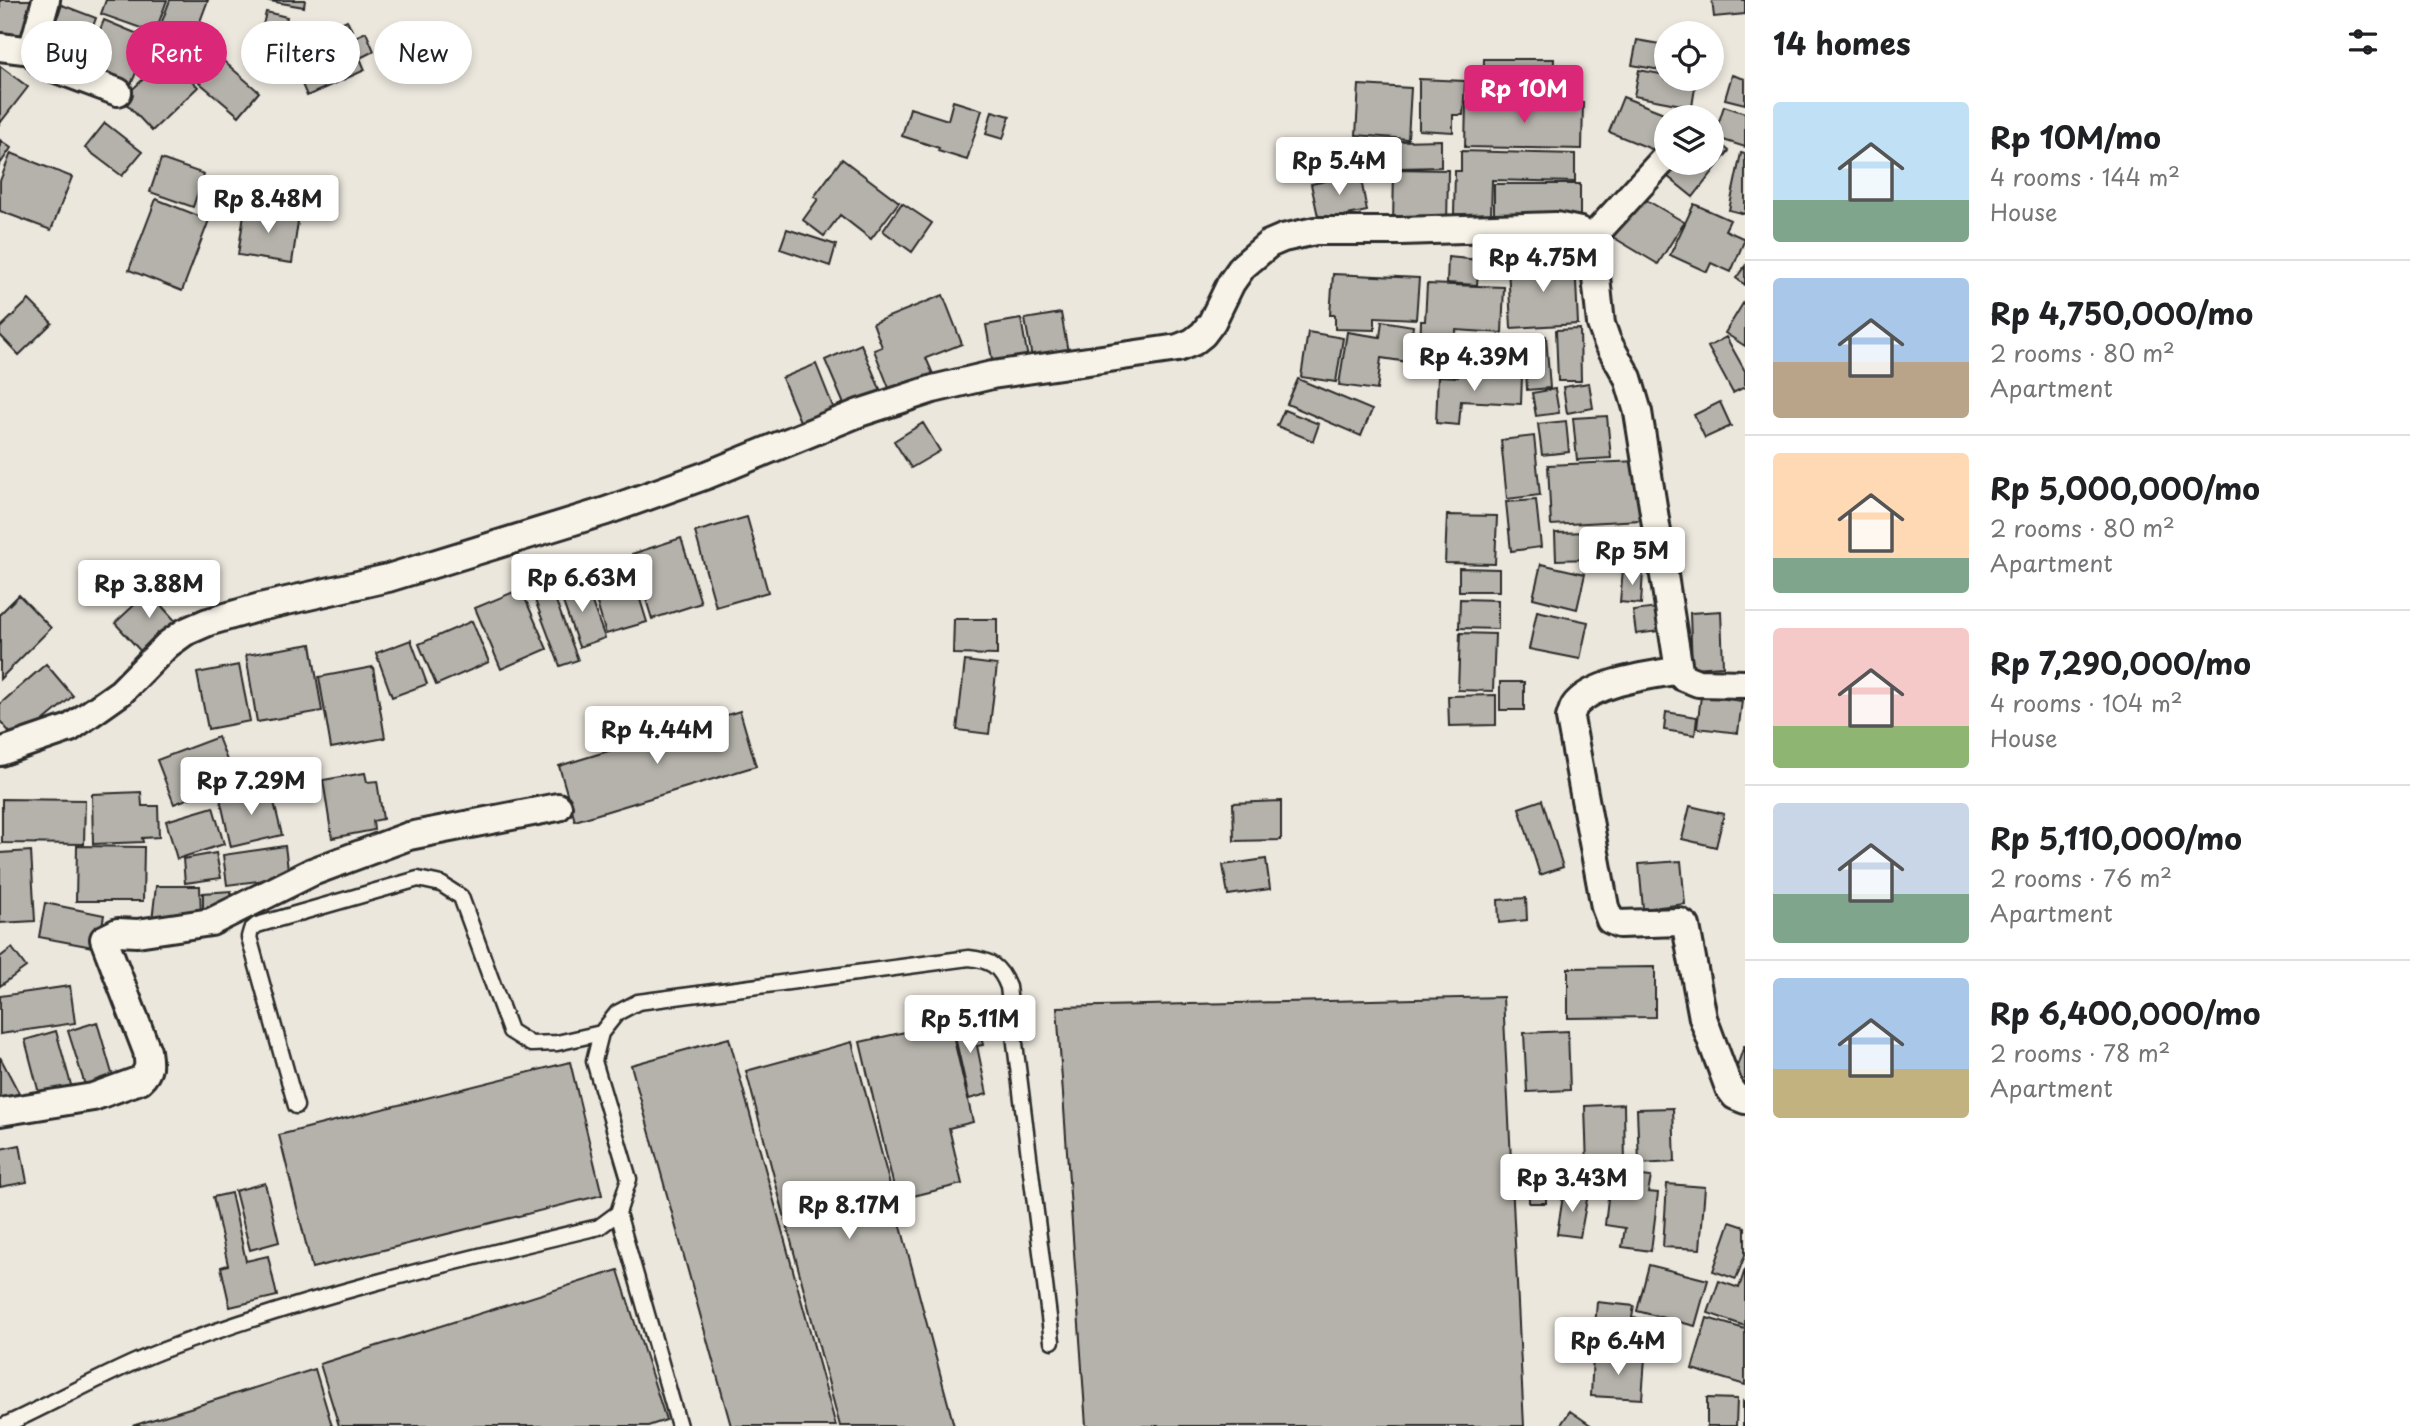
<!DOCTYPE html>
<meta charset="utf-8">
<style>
:root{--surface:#fff;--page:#f6f6f6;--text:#202124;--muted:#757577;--line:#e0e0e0;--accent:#db2777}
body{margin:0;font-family:"Playpen Sans",sans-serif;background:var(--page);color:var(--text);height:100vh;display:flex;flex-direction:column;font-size:26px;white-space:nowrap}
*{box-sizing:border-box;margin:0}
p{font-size:23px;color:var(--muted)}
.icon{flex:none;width:38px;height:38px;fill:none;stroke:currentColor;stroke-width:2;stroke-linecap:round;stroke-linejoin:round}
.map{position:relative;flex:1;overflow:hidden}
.sheet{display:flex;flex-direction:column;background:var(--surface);width:665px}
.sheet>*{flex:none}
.hud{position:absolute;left:21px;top:21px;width:665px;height:63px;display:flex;gap:14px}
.controls{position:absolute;left:1654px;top:21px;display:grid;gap:14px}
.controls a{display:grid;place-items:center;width:70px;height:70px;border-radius:50%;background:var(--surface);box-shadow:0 4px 10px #0003;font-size:35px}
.price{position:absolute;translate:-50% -60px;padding:0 16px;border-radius:7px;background:#fff;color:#222;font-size:23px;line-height:46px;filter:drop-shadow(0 2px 4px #0008)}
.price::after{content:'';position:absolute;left:50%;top:42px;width:21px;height:16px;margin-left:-10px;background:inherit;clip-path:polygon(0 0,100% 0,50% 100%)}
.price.current{background:var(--accent);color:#fff}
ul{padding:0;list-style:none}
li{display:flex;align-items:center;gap:21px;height:175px;padding:0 28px}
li+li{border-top:2px solid var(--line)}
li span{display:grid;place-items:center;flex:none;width:196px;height:140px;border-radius:7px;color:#555}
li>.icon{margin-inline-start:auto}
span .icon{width:84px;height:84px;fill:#fffc;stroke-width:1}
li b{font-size:30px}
h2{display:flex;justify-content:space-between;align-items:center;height:84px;padding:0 28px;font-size:30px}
.chip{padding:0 24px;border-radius:32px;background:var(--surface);box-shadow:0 4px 10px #0003;font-size:24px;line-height:63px}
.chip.current{background:var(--accent);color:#fff}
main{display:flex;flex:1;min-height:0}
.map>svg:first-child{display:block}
.building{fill:#b5b2ab;stroke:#2b2b2b;stroke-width:2}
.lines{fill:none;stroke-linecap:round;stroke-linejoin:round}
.lane-casing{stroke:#2b2b2b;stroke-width:19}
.street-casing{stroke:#2b2b2b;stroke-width:32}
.lane{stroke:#f7f3e8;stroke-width:14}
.street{stroke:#f7f3e8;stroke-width:26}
</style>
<main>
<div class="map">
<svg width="1745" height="1426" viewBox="0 0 1745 1426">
<rect width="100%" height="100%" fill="#ebe7dd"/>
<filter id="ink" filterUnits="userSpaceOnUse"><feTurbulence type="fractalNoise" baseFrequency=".0143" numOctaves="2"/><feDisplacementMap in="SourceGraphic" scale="14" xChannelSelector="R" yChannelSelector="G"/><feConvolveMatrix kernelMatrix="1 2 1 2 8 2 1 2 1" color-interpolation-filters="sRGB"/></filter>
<g filter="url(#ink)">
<!-- building -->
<path class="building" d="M0,0H40L25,43L0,34Z
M106,0H167L155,33L101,14Z
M170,0H208L186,59L153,46Z
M264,0H305L304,7Z
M1712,0H1745V14L1714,17Z
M62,5L96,18L76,73L41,60Z
M266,12L287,17L278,52L258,47Z
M104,20L150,39L130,87L84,68Z
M347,20L355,37L366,32L374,51L360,58L365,70L307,96L286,47Z
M1637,40L1666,45V71L1632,65Z
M203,43L259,92L239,116L182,68Z
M168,56L198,87L152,131L122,99Z
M1484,59H1554L1553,98L1483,97Z
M0,66L28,87L0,123Z
M1639,70L1666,75V79L1696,81L1692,107L1634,96Z
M1732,75L1745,79V104L1725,99Z
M1419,79L1465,81L1463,115H1453V132L1419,130Z
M1359,85L1411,88L1408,139L1356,135Z
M1623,97L1674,117H1666L1664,154L1609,132Z
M953,101L982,110L967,160L938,151L939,148L902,136L910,108L948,120Z
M1466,101L1583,103L1582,149L1465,147Z
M1724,106L1745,113V147L1714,137Z
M992,111L1010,116L1003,139L986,134Z
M105,123L142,152L122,176L85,148Z
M1712,137L1729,151L1693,197L1662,172L1668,163H1712Z
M1357,139L1394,140L1393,169L1357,168Z
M0,140L11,148L0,164Z
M1441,140V167L1399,168V141Z
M1461,151L1575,154V182L1492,180L1491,215L1454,214L1455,171H1461Z
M11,153L72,177L51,230L0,211V181Z
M1741,153L1745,154V214L1729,210Z
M161,159L204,174L193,207L150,192Z
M842,159L899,202L871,239L840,215L824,236L803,220L818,199L814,197Z
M1394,169L1448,170L1447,225H1393Z
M1360,174L1367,211L1319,221L1311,184Z
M1494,184H1580V219H1494Z
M1636,194L1684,222L1658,264L1611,236Z
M156,199L209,220L182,291L129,270Z
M902,203L932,223L912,252L883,231Z
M1694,204L1730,220L1725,230L1745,239L1731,272L1711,263L1707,272L1670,255Z
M245,207L299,215L292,263L238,255Z
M787,229L836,245L830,266L780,249Z
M1448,257L1479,260L1477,285L1447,283Z
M1575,260L1578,324L1511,328L1508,264Z
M1745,266V285L1736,278Z
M1333,274L1419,278L1416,319L1375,317V330L1335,329V315H1330Z
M1427,284L1504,287L1502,333L1456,330L1454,360L1420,358L1421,321H1425Z
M943,295L962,344L926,358L936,381L893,398L874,350L882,347L873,323Z
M29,300L52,323L19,355L0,335V328Z
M1745,300V346L1725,333Z
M1061,313L1068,352L1032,358L1025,319Z
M1021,319L1028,359L993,365L986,325Z
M1382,321L1413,326L1408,362L1381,358L1377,390L1339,385L1347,332L1380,337Z
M1580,329L1581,381H1558L1556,330Z
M1308,332L1343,338L1336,382L1301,377Z
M1546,336L1550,388L1527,390L1526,368L1476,371L1474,341Z
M1726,337L1745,371V387L1733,393L1708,347Z
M861,344L885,401L849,416L825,360Z
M816,364L837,417L804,431L782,378Z
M1458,373L1522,376L1521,404L1461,401L1459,425L1436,423L1438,376L1458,377Z
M1298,379L1372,410L1361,436L1287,404Z
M1589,383L1593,408L1567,413L1563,387Z
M1555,389L1559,413L1536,416L1532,393Z
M1720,402L1731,426L1705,438L1694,415Z
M1284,410L1319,424L1313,441L1277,426Z
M1607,416L1611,458L1577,460L1573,418Z
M1566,421L1569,452L1542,455L1538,424Z
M923,423L940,451L911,468L894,441Z
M1534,436L1540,495L1507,499L1501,440Z
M1638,461L1641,520L1551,525L1548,465Z
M1536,500L1541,547L1511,551L1506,502Z
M1447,515L1497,516L1495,564L1445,563Z
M747,517L768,592L716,607L695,532Z
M1628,531L1629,558L1556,560L1555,533Z
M681,538L701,603L652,619L632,554Z
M629,564L647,622L606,634L589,576Z
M1541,564L1585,574L1577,609L1533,598Z
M1459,568L1499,569V591H1459Z
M1623,569L1643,571L1641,604L1620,602Z
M161,580L173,593L160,604L179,625L144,655L115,623Z
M548,580L578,660L560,666L530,587Z
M584,581L605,638L579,647L559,591Z
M521,589L547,649L501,669L475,608Z
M19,595L51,628L0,679V614Z
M1460,599L1498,600V629L1459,628Z
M1657,608L1660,631L1636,634L1633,611Z
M1537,611L1588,622L1580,659L1529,649Z
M1721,611L1723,666L1692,668L1690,613Z
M954,619H997V655L953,654Z
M472,621L489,662L436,685L419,644Z
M1460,633L1495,634L1493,691L1458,690Z
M411,640L427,684L392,697L376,653Z
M311,644L322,711L257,722L246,655Z
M965,661L997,665L989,734L957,730Z
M46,664L73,696L18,742L0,721V704Z
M239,665L250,721L208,729L197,673Z
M373,667L385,738L331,748L319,677Z
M1500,682H1524V710H1500Z
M1496,695V725L1449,726L1448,696Z
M1701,696L1742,701L1738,733L1697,728Z
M740,711L756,766L575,821L559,766Z
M1666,712L1697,717L1695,735L1664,730Z
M218,737L235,781L174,804L157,760Z
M365,773L367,782L377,781L383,819L373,821L374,830L332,838L323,780Z
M270,786L282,835L231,847L220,798Z
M141,792L142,806H158L159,837L142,838L143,842L93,844L92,794Z
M2,799L85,800L84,844L2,843Z
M1542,800L1563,867L1540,875L1519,808Z
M1281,801V840L1234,841L1233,803Z
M1690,806L1724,814L1716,847L1682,839Z
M213,807L224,844L177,859L166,821Z
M77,846L144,847L143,901H76Z
M285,846L289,877L227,885L223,855Z
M31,851L35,921L0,923V853Z
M216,853L221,878L185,883L183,859Z
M1266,859L1270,889L1228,895L1223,865Z
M1681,861L1685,904L1643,909L1639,864Z
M156,886H200L201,919L152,921Z
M231,891L232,905L203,910V893Z
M1526,898L1527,920L1499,923L1498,900Z
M45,903L104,915L98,948L39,937Z
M12,948L26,967L0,986V957Z
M1655,967V1017L1568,1018V968Z
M70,986L75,1023L0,1034V996Z
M1503,997L1524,1426H1086L1057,1007Z
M976,1015L983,1045L977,1046L987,1094L969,1099L952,1023L963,1021L962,1018Z
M97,1022L113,1077L85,1085L68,1031Z
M950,1022L973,1122L949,1128L962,1184L897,1200L860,1042Z
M56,1031L73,1092L41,1101L25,1040Z
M1568,1031L1570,1090L1527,1092L1524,1033Z
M729,1038L836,1426H731L631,1065Z
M852,1042L954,1426H840L746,1071Z
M1744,1046H1745V1082L1733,1078Z
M0,1057L19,1093L0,1103Z
M570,1062L602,1195L312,1268L279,1135Z
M1624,1104L1625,1166L1587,1167L1585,1106Z
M1673,1108L1675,1162L1639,1164L1637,1109Z
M20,1145L27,1182L0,1187V1149Z
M1611,1172L1651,1177L1648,1192L1658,1193L1651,1251L1622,1247L1625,1228L1605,1225Z
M1529,1174H1546V1203H1529Z
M265,1183L279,1242L250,1250L235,1191Z
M1667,1184L1705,1187L1700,1249L1663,1247Z
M1564,1190L1588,1194L1580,1237L1557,1234Z
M231,1193L246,1261L268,1256L277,1296L230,1307L221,1267L228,1265L213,1197Z
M1730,1222L1745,1227V1255L1736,1279L1713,1271Z
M1649,1265L1708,1280L1695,1326L1637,1311Z
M1745,1269V1326L1708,1313L1719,1281L1739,1288Z
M618,1270L666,1420L648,1426H339L320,1364Z
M1597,1302L1634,1306L1632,1318L1650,1320L1647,1356L1593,1351Z
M1707,1318L1745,1329V1385L1692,1369Z
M1593,1355L1645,1358L1642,1399L1591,1396Z
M315,1369L332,1426H132Z
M1707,1398L1737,1399L1736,1426H1707Z
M1743,1401L1745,1402V1426H1743Z
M1570,1411L1592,1426H1560Z"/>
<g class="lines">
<!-- lane casing -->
<g class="lane-casing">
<path id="lane" d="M296,1106L249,937L251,930L257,925L418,879L441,884L461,897L510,1031L531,1044L557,1043L601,1033
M618,1213L679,1426
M3,1426C56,1402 107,1372 161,1351C303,1297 452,1262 599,1227L618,1213L629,1179L594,1061L601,1033L617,1013L638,1002L969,958C990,960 1000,966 1008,987L1052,1341"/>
</g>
<!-- street casing -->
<g class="street-casing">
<path id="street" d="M0,47L32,51L46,0
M32,51L43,64L118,92
M1589,241L1666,157
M1679,670C1650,676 1598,681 1577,703C1573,706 1572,713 1570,718L1605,907L1610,920L1619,924L1680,922L1686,926L1703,1018L1729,1088L1735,1096L1745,1100
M0,752L70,728L121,692L167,645L185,632L208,622L260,607L388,578L606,511L707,475L859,413L933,389L992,375L1178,348L1193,342L1203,334L1212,322L1231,283L1243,266L1269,244L1283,238L1315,231H1401L1556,226L1580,231L1593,249L1601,324L1607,341L1628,378L1638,412L1679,670L1683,677L1698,683L1745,684
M0,1112L93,1097L140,1080C150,1071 149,1064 147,1051L104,939L118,932L137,933L211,922L312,872L409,836L558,807"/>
</g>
<!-- lane -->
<use href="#lane" class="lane"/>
<!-- street -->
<use href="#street" class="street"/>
</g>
</g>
</svg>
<div class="controls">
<a><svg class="icon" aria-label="locate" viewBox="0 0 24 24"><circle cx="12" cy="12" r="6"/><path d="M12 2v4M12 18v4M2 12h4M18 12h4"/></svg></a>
<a><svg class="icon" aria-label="layers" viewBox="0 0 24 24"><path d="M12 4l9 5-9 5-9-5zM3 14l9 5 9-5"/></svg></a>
</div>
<b class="price current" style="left:1524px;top:125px">Rp 10M</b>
<b class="price" style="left:1339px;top:197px">Rp 5.4M</b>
<b class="price" style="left:268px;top:235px">Rp 8.48M</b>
<b class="price" style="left:1543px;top:294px">Rp 4.75M</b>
<b class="price" style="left:1474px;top:393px">Rp 4.39M</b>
<b class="price" style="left:1632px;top:587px">Rp 5M</b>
<b class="price" style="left:582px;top:614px">Rp 6.63M</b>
<b class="price" style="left:149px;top:620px">Rp 3.88M</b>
<b class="price" style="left:657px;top:766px">Rp 4.44M</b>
<b class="price" style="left:251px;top:817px">Rp 7.29M</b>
<b class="price" style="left:970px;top:1055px">Rp 5.11M</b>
<b class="price" style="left:1572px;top:1214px">Rp 3.43M</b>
<b class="price" style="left:849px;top:1241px">Rp 8.17M</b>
<b class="price" style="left:1618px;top:1377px">Rp 6.4M</b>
<div class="hud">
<a class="chip">Buy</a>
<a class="chip current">Rent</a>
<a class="chip">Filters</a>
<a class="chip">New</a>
</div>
</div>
<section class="sheet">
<h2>14 homes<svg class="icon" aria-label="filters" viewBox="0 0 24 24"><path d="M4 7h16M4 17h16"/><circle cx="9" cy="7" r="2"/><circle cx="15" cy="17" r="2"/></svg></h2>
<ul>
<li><span style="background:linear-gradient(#bfe0f5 70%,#7fa58c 0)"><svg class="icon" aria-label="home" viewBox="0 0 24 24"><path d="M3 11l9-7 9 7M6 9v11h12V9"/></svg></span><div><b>Rp 10M/mo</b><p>4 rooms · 144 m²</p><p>House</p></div></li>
<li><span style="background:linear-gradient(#a9c7e8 60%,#b9a48a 0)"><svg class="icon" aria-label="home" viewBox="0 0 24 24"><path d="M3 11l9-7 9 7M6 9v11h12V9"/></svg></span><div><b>Rp 4,750,000/mo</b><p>2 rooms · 80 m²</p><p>Apartment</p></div></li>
<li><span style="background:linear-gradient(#ffd9b3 75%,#7fa58c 0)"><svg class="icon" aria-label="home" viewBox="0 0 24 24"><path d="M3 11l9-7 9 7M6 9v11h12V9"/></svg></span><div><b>Rp 5,000,000/mo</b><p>2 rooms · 80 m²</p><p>Apartment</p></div></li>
<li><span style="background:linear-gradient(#f6c9c9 70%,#8fb573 0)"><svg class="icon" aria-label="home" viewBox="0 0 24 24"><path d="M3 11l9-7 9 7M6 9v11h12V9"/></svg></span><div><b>Rp 7,290,000/mo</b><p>4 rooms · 104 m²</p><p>House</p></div></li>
<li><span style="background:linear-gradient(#c9d6e8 65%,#7fa58c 0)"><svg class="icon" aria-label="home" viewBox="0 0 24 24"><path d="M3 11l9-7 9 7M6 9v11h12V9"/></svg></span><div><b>Rp 5,110,000/mo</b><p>2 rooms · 76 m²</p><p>Apartment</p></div></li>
<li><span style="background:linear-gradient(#a9c7e8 65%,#c2b280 0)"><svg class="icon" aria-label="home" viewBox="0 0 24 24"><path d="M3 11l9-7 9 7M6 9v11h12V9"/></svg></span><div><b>Rp 6,400,000/mo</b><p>2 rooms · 78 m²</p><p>Apartment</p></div></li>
</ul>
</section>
</main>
